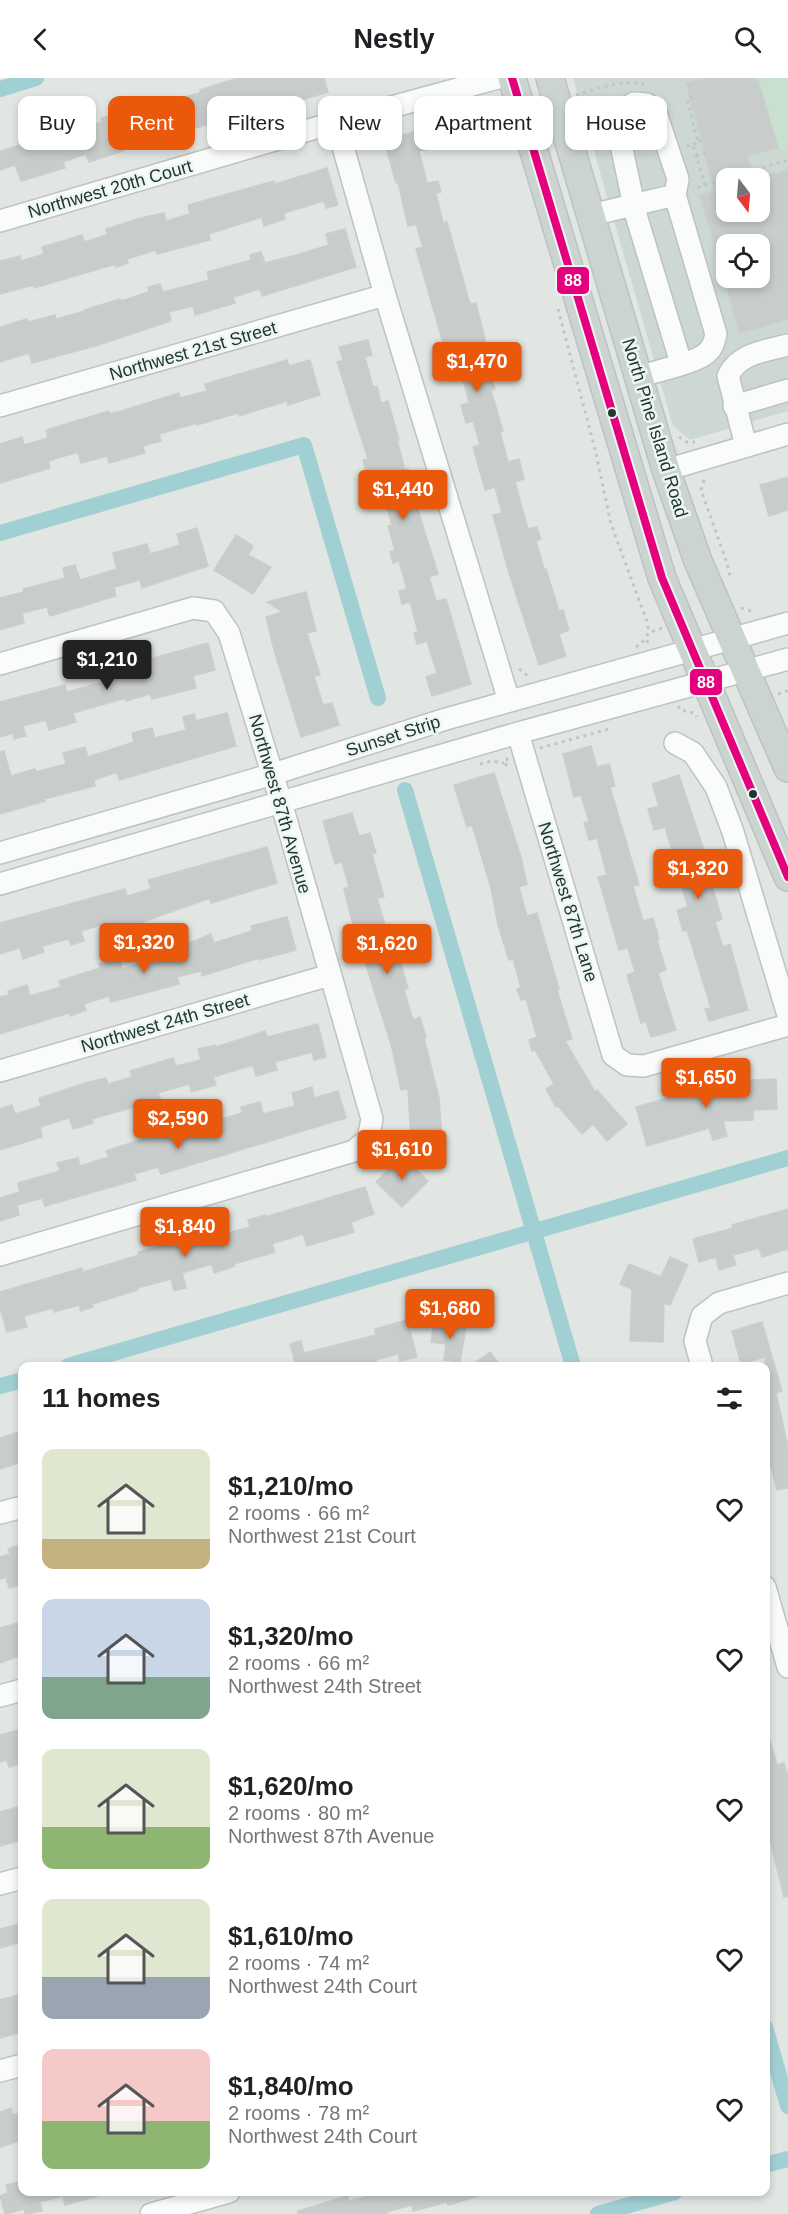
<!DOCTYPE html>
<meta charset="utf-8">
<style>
:root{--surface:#fff;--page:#f6f6f6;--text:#202124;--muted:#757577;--accent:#ea580c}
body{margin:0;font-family:Arial,sans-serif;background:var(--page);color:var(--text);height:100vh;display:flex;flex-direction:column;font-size:22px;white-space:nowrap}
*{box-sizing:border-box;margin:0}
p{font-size:20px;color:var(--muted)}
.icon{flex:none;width:33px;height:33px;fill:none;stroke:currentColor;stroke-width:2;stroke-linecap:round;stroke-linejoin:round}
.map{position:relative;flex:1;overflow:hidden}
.panel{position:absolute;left:18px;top:1284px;width:752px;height:834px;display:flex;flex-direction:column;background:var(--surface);border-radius:12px;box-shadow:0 3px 9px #0003}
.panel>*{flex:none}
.banner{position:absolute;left:18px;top:18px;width:753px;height:54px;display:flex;gap:12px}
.needle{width:39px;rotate:164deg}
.controls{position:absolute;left:716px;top:90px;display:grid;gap:12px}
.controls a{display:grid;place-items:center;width:54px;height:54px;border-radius:12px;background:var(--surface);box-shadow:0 3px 9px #0003;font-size:30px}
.price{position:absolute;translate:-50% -51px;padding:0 14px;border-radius:6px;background:var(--accent);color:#fff;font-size:20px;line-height:39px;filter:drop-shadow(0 2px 3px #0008)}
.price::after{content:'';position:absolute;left:50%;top:36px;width:18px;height:14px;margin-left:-9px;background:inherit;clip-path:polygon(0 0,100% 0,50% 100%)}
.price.selected{background:#222;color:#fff}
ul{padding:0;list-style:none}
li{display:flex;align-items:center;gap:18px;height:150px;padding:0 24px}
li span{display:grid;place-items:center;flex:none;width:168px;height:120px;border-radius:12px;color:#555}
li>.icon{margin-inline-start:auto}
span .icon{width:72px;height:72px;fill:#fffc;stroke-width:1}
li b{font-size:26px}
h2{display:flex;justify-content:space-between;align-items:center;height:72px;padding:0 24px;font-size:26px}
.pill{padding:0 21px;border-radius:12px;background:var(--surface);box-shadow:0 3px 9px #0003;font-size:21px;line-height:54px}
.pill.selected{background:var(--accent);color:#fff}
header{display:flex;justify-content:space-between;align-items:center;height:78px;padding:0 24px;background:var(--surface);font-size:27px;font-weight:700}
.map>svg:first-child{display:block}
.built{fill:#ced8d3;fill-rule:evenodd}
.green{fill:#c9dfcf}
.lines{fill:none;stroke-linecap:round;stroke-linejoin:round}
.canal{stroke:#a1d0d4;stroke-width:16}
.building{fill:#c8cdcb;stroke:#c9cfcc;stroke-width:1.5}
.minor-casing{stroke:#bec3c0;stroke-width:24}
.major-casing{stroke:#bbc3c0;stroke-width:30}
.path{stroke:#bec7c4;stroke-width:3;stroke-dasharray:3 4.5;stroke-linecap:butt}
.minor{stroke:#fafbfb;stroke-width:21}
.major{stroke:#ccd4d1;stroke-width:27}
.bus-1-casing{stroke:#eef6f1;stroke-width:12}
.bus-1{stroke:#e5007d;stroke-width:8}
.bus-dot{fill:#203830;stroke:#eef6f1;stroke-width:2}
.labels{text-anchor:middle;stroke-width:5;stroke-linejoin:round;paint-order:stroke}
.street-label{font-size:18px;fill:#203830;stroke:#eef6f1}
.line-badge{stroke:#eef6f1;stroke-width:2}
.badge-label{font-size:16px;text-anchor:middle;font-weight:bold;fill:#fff}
</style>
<header><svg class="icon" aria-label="back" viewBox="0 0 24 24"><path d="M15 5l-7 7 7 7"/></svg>Nestly<svg class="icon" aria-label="search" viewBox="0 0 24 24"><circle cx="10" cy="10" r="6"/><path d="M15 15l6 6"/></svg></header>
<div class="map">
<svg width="788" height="2136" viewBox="0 0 788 2136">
<rect width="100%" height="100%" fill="#e1e6e3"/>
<!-- built -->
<path class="built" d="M573,0H788V333L690,362L673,348ZM726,100H759V134H726ZM726,166H759V200H726Z"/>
<!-- green -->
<path class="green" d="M754,0H788V70L781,72L777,67H774L773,53L758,13L761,12L758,2L755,3Z"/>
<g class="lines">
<!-- canal -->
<path class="canal" d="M0,11L36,0
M0,455L304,367L378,620
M405,712L573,1288
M68,1288L788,1080
M0,1308L22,1302
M765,1949L788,2028
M765,2087L788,2081
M598,2136L675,2114"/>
</g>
<!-- building -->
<path class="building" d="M238,0H324L328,14L252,37L251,35L210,47V46L163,58L164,61L147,66L145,57L120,64L123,73L89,84L86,76L63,84L65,90L21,103L15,87L0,92V73L72,51L73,53L102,44L101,40L200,15V12Z
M706,0H754L755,3L758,2L778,70L747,78L754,100H726V134H759V100L788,92V241L740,255L724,200H759V166H726V193L723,194L700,117L715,113L686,5Z
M424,51L430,71L419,73L427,105L438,103L441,114L436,115L443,145L447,144L470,226L476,225L487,269L484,270L495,311L491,312L503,353L500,354L508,384L519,381L524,401L515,404L528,451L537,449L541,461L536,463L544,491H546L559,533L563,532L569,552L559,556L566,578L539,587L509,495L493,437L502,435L495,409L485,412L473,369L480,367L473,343L466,345L461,327L469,325L463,301L454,303L416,171L423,169L416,146L408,148L398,104L396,105L384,62Z
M327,90L338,127L326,130L324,123L284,135L285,141L264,148L262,139L209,156L210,162L157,176L156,172L127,181L128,185L116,189V186L34,210V207L0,216V183L20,178L21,183L44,176L42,169L82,157L84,164L107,157L106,151L141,140L164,135L166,143L190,136L188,127L274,103L275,106Z
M345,151L356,189L262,218L260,211L233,219L235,225L195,237L193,228L169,234L171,243L95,268L32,285L29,275L0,284V249L27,241L28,244L55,237L56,241L85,233L84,232L120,221L121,223L149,214L148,209L160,206L163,214L209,202L207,194L251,182L250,177L261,174L265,185L296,177L329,167L326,156Z
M368,262L372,277L365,279L373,309L377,308L381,325L388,323L399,362H397L405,392L408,391L418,432L438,496L429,499L436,523L446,521L471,606L432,618L426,599L437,595L427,563L417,566L414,555L418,554L410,524L402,526L399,513L407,511L399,483L393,485L390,474L395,472L388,448L392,447L382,412L378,414L376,407L370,408L363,382L368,381L337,284L343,282L339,269Z
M287,282L289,288L310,282L320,317L288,327L287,323L239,338L238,335L197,347V345L159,356L161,363L143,368L145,375L109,385L107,378L81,385L78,374L48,383L50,390L0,405V366L22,359L24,367L48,360L46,352L109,333L110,336L131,330L179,315L180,320L207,313L205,306Z
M788,399V432L769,438L760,407Z
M197,450L208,488L142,510L140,502L114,509L116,518L50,538L47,529L22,535L24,545L0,552V520L24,514L23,511L65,500L63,490L75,487L80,502L117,491L113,475L147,466L150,476L180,467L177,456Z
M236,457L253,468L248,477L271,489L253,516L214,492Z
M306,514L316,553L307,555L320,597L314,598L323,627L332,625L339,647L301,659L274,572L266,539L283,534L267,524Z
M208,565L215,592L193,598L196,610L152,621L150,616L126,623V620L73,635L76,644L49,652L46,642L23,648L26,658L14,661L13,655L0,659V624L65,607L67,614L120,599L117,590Z
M227,635L236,668L119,702L117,694L94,702L95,708L44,721L45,723L0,736V674L4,673L11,698L35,691L36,694L66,686L63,675L85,669L88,679L134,664L132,655L152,650L155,660L186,652L183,639L194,636L196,643Z
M591,668L597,689L609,686L615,708L610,709L639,807L633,808L643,843L653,840L659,861L657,862L666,892L658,895L676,952L651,959L646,943L641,945L627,897L635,894L628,870L619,872L603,816L598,799L607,797L597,760L589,762L584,745L589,743L581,717L574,719L563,676Z
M494,695L521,779L527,806L519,809L527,838L537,835L559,911L557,912L572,961L565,963L595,1014L597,1012L627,1046L607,1063L593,1046L582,1056L558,1028L556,1029L546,1011L554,1006L535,972L532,973L529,962L537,959L526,921L521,922L517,911L521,909L513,881L509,882L498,847L491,810L472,747L467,749L454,707Z
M679,697L710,790L707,791L722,841L715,844L723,869L730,866L748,932L709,943L705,931L711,930L687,852L683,853L677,832L688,829L679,799L669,802L663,782L674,779L665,749L654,752L648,731L659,728L652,706Z
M352,735L359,758L370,755L376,775L372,776L384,819L377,820L386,850L397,847L403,866L396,868L408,910L404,912L413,942L420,939L426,959L424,960L439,1020L442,1062L411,1064L408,1011L401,1012L392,970L350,836L344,811L349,809L342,784L335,786L323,743Z
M267,769L277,805L211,825L210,820L134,847L135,849L115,855L112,844L81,853L84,863L71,867L69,861L42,868L44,874L23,881L20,870L0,876V845L125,811L127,818L151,811L148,802Z
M287,839L296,872L259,882V880L202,898L201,893L177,899L179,906L111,924L109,918L84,926L86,932L70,938L69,935L0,956V919L9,917L8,913L27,907L30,918L61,909L59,903L100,890L99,886L119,880L122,891L152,882L150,874L192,864L211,856L214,865L252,853L251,848Z
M318,946L326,979L314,982L312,974L275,984L277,992L256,998L253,987L213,999L216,1007L191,1014L189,1006L158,1015L162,1025L142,1031L141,1027L92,1041L93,1045L73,1051L69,1040L40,1049L42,1059L0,1072V1031L12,1027L15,1036L41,1028L39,1020L89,1004L106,1000L108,1006L132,999L130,993L173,980L176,988L201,982L198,971L215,967L216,969L265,953L267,959Z
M776,1001L777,1031L753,1032V1042L723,1043L727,1058L713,1062L709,1050L647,1068L636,1029L726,1003Z
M312,1009L314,1020L338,1013L346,1040L161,1096L158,1089L134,1096L136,1102L45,1128L42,1120L17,1127L19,1137L0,1143V1120L20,1114L18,1105L60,1093L57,1085L78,1080L80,1088L109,1079L106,1073L149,1059L148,1056L169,1050L172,1061L199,1053L196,1043L210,1040L211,1044L242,1035L241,1029L260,1024L263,1036L295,1028L292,1015Z
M402,1078L428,1103L402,1129L376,1104Z
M365,1109L374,1136L351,1144L354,1154L307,1168L303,1156L272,1166L275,1174L234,1186L235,1188L214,1195L212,1186L182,1195L186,1210L174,1213L171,1201L137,1210L138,1212L92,1226L93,1229L81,1233L79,1227L54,1234L53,1230L24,1238L27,1249L7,1254L0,1230V1214L82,1190L83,1194L139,1177L138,1174L223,1151L225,1156L250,1149L248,1142L265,1137V1139Z
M788,1131V1171L762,1179L759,1170L733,1177L736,1187L719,1192L716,1179L699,1184L693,1161L733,1150L732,1147Z
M670,1179L688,1187L670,1227L664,1225L663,1264L630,1263L632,1211L620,1206L629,1186L661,1199Z
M407,1242L417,1279L400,1283L398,1276L376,1282L377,1288H296L290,1266L301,1263L304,1275L376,1257L375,1251Z
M434,1244L466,1249L460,1284L444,1282L446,1266L431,1264Z
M762,1244L782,1313L776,1315L788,1369V1410L777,1412L765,1366V1279L741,1286L732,1253Z
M490,1274L501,1288H471Z
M22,1353V1384L0,1391V1360Z
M22,1466V1507L9,1510L6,1499L0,1501V1479L10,1476L8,1471Z
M22,1544V1577L0,1585V1550Z
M22,1651V1685L9,1689L7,1682L0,1684V1657Z
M765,1659H769L777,1687L784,1685L788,1699V1818L784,1819L765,1742Z
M22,1728V1762L0,1768V1734Z
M22,1845V1864L0,1870V1851Z
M22,1916V1954L0,1960V1922Z
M11,2030L13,2037L22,2034V2062L0,2069V2034Z
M22,2103V2114H100L101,2117L65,2127L63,2118L40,2124L42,2133L25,2136L24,2131L5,2136L0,2118L8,2115L6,2107Z
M373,2114H482V2117L448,2127L447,2124L413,2133L412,2127L386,2134L387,2136H298V2133L347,2118L349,2123L373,2117Z"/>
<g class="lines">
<!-- minor casing -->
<g class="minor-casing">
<path id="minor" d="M336,44L385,217L509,623
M591,137L675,117
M0,143L336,44L498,0
M638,299C654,294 693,285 704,277C712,272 714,265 716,256L675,117L678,101L656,35L647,26L634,25L622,33L616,43L636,137L681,285
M0,328L385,217
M734,328L788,312
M746,368L728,298C739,275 765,273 788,267
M666,392L788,356
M0,586L193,530L214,533L229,555L281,724L372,1041L368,1061L354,1073L0,1177
M518,655L613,977L627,987L644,988L788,947
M675,665L693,675L716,709L733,754L788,937
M0,775L273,696L446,641L788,545
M0,806L518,655L788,581
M0,993L330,897
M702,1288L695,1263L702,1238L719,1225L788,1205
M0,1435L22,1429
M765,1509L788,1589
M0,1618L22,1612
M0,1806L22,1800
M0,1993L22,1987
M151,2136L229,2114"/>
</g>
<!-- major casing -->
<g class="major-casing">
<path id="major" d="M512,0L662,500L788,799
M550,0L666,392L698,483L788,690"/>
</g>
<!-- path -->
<path class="path" d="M576,17C597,11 624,0 644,7
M692,19L687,20L698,63L693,67
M488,22L494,24L493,18
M698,63L704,62
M687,68L693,67L705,107L695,110
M696,78L709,75
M705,107L788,82
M558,231L595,371L611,446L648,546V555
M679,359L687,364H695
M704,402L701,412L727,485L731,502
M741,530L754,534
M648,565L646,561L648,555L662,550
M636,569L646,561
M519,591L528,598L526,600
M778,616L787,613L788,608
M678,628L680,632L694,635L697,639
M540,670L609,651
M508,680L504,685L510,690
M480,686L492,683L504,685"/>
<!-- minor -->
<use href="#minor" class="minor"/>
<!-- major -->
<use href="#major" class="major"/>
<!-- bus-1 casing -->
<g class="bus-1-casing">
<path id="bus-1" d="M512,0L662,500L788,799"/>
</g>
<!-- bus-1 -->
<use href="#bus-1" class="bus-1"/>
</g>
<!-- markers -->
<g class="bus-dot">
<circle cx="612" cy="335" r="5"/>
<circle cx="753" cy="716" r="5"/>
</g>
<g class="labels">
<!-- street labels -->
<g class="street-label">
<text transform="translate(110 111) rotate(-16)" y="6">Northwest 20th Court</text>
<text transform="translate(193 273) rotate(-16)" y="6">Northwest 21st Street</text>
<text transform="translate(655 350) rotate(73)" y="6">North Pine Island Road</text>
<text transform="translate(393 658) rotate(-18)" y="6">Sunset Strip</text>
<text transform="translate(280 726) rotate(74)" y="6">Northwest 87th Avenue</text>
<text transform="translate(568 824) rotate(73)" y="6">Northwest 87th Lane</text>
<text transform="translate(165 945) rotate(-16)" y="6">Northwest 24th Street</text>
</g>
</g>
<g class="line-badge">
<rect x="556" y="188" width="34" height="29" rx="6" fill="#e5007d"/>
<rect x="689" y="590" width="34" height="28" rx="6" fill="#e5007d"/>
</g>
<g class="badge-label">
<text x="573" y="208">88</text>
<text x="706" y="610">88</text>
</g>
</svg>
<div class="controls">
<a><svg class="needle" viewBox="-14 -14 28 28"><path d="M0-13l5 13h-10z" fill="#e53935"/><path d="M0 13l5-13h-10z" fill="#757577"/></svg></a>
<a><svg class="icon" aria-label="locate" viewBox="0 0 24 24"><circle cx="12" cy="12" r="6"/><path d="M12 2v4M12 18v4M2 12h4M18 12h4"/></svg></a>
</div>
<b class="price" style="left:477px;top:315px">$1,470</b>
<b class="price" style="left:403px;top:443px">$1,440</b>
<b class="price selected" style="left:107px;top:613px">$1,210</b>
<b class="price" style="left:698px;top:822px">$1,320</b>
<b class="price" style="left:144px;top:896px">$1,320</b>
<b class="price" style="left:387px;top:897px">$1,620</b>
<b class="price" style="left:706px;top:1031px">$1,650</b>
<b class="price" style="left:178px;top:1072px">$2,590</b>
<b class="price" style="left:402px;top:1103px">$1,610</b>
<b class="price" style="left:185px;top:1180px">$1,840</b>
<b class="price" style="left:450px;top:1262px">$1,680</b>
<div class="banner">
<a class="pill">Buy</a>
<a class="pill selected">Rent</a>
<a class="pill">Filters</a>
<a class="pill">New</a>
<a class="pill">Apartment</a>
<a class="pill">House</a>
</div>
<section class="panel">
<h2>11 homes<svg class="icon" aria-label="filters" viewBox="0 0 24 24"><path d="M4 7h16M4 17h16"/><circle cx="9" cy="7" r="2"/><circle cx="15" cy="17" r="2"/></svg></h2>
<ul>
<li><span style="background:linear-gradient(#dfe7d0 75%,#c2b280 0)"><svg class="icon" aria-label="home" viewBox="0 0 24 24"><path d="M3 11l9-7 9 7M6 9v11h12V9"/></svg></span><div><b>$1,210/mo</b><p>2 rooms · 66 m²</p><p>Northwest 21st Court</p></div><svg class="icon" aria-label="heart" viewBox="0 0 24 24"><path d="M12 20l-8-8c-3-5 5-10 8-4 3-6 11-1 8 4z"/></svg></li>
<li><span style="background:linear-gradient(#c9d6e8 65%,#7fa58c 0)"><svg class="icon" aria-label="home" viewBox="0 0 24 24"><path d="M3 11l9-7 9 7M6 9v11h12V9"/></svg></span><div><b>$1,320/mo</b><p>2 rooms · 66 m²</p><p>Northwest 24th Street</p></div><svg class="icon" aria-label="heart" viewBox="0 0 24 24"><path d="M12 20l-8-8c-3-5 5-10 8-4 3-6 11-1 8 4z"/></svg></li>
<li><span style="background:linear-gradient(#dfe7d0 65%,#8fb573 0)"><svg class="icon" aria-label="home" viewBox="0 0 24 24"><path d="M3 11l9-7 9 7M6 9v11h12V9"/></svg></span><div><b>$1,620/mo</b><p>2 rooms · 80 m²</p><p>Northwest 87th Avenue</p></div><svg class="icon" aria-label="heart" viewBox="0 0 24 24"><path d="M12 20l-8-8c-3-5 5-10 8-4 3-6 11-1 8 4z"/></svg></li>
<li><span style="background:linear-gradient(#dfe7d0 65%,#9aa5b1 0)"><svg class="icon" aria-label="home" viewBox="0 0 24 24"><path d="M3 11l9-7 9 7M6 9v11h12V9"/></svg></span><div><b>$1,610/mo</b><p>2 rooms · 74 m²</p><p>Northwest 24th Court</p></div><svg class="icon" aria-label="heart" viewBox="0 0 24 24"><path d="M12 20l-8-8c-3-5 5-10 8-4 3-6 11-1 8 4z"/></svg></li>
<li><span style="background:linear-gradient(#f6c9c9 60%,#8fb573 0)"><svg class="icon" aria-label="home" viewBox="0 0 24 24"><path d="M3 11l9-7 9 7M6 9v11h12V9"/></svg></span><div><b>$1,840/mo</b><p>2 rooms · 78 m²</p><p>Northwest 24th Court</p></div><svg class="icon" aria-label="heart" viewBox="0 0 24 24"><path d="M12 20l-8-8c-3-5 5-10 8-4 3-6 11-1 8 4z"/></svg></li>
</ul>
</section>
</div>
